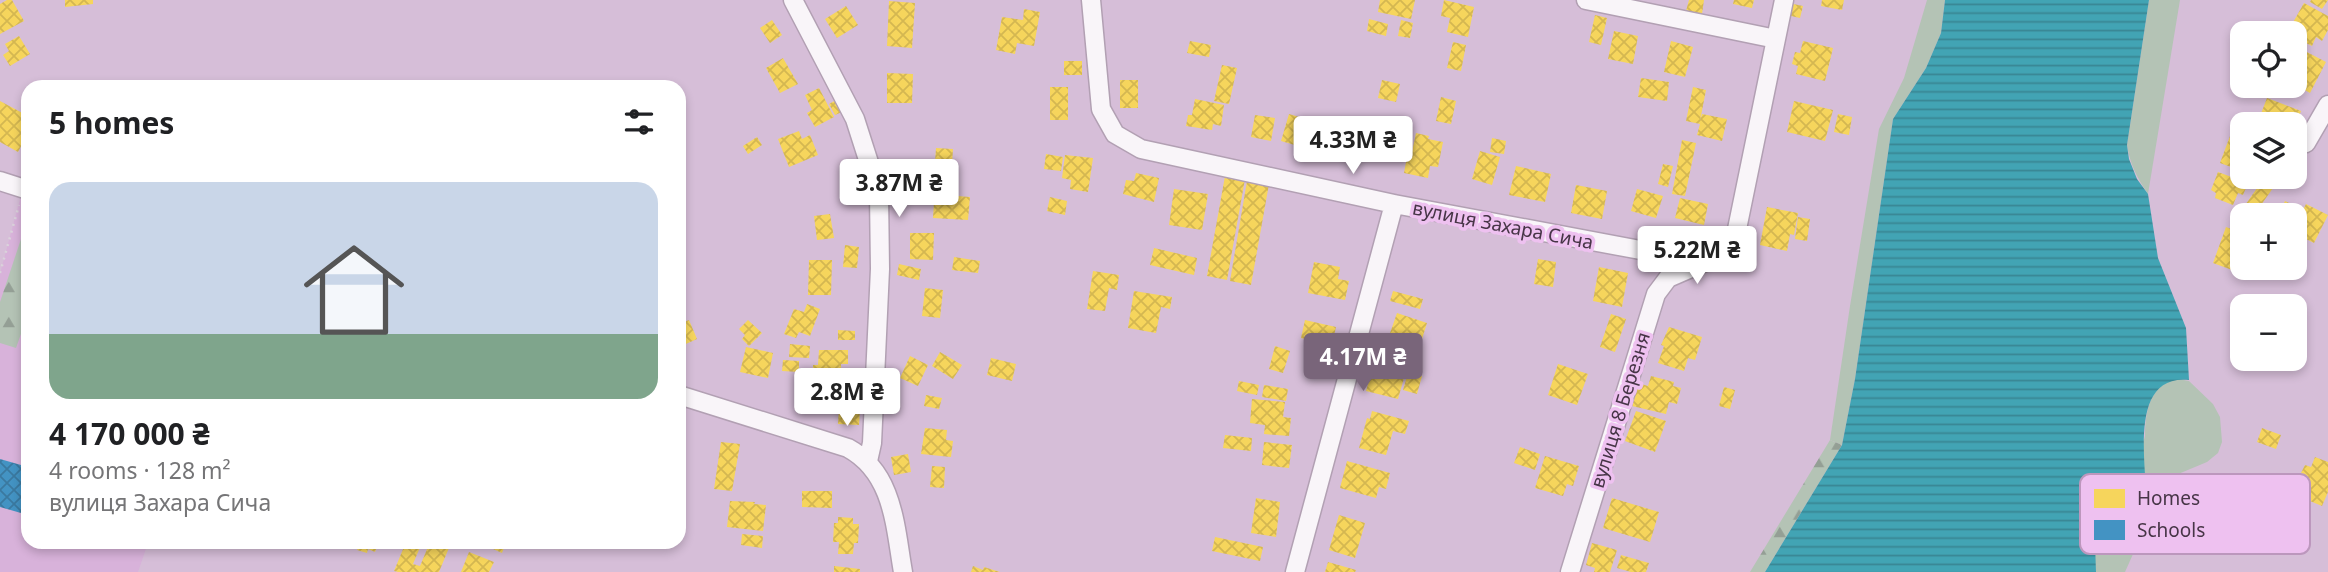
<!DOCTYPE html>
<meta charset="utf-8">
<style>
:root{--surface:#fff;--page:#f6f6f6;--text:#202124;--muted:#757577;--line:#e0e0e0;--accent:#79657a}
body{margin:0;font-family:"Noto Sans",sans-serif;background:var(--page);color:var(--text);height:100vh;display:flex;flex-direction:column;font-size:26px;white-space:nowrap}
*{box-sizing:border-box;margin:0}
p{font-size:23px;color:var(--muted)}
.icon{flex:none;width:38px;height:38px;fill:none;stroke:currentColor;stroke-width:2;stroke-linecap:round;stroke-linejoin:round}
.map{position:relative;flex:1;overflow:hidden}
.details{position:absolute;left:21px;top:80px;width:665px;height:469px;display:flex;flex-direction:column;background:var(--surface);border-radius:21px;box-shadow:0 4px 10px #0003}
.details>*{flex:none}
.tools{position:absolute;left:2230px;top:21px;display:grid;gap:14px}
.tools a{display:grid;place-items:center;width:77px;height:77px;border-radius:14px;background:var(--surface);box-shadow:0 4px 10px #0003;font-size:35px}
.price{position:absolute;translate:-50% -60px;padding:0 16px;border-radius:7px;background:#fff;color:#222;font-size:23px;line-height:46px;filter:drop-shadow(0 2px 4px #0008)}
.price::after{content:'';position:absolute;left:50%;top:42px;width:21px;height:16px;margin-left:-10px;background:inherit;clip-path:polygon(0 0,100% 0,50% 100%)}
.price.current{background:var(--accent);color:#fff}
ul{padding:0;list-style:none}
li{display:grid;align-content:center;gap:14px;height:371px;padding:0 28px}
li+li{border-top:2px solid var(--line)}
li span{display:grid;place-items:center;height:217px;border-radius:21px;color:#555}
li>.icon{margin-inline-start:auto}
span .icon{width:126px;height:126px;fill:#fffc;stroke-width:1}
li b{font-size:30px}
h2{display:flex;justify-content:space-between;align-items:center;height:84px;padding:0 28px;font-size:30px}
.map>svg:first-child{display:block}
.built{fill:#d8b2da}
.green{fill:#b4c3b5}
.forest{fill:url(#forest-firs)}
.water{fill:url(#water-rules)}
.homes{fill:url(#homes-cross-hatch)}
.schools{fill:url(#schools-cross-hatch)}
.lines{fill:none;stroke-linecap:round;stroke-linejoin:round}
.minor-casing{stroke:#b2a0b3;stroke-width:21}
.path{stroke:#dad2db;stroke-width:2.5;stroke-dasharray:2 5;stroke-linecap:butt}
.minor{stroke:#f9f5f9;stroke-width:18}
.labels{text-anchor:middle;stroke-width:7;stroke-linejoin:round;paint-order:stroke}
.street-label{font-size:19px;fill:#473547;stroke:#eec1f0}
.key{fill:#eec1f0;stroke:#bc97bd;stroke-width:2}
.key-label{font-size:19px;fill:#473547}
</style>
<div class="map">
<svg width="2328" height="572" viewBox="0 0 2328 572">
<defs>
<pattern id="forest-firs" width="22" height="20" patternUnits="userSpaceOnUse" patternTransform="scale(1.75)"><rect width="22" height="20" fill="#b4c3b5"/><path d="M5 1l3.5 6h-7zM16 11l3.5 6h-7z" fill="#949f95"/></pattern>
<pattern id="water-rules" width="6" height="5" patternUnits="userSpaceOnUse" patternTransform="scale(1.75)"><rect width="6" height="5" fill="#42a4b4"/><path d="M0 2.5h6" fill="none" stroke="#398694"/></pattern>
<pattern id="homes-cross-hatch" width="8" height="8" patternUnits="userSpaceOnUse" patternTransform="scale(1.75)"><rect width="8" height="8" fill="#f6d55c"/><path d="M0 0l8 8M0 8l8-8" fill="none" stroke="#d4b751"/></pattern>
<pattern id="schools-cross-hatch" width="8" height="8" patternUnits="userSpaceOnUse" patternTransform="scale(1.75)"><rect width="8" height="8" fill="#4393c3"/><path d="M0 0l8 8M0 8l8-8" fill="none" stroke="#3a79a0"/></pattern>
</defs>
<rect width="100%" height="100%" fill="#d6bed8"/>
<!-- built -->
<path class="built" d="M23,188L28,190V542L148,543L138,572H0V274Z"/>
<!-- green -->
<path class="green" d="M1927,0H1945L1941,33L1926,68L1893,119L1855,379L1842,445L1830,440L1850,306L1879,129L1904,78Z
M2149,0H2180L2148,194C2137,178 2130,164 2127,145Z
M2178,379L2189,381L2213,404L2220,417L2222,442L2218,453L2207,462L2171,477L2150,516L2125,572H2096C2093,544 2093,537 2119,524L2145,436C2145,413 2150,382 2178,379Z"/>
<!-- forest -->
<path class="forest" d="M28,218V314L16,348L0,343V302Z
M1830,440L1842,445L1765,572H1750Z"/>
<!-- water -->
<path class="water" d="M1945,0H2149L2127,145L2129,159L2137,179L2148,194L2158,258L2186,328L2189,380C2131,374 2145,456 2146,493L2119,524L2100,534L2095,543L2096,572H1765L1842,445L1855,379L1893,119L1926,68L1941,33Z"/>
<!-- homes -->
<path class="homes" d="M7,0H12L24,21L0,34V4Z
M65,0H93V4L65,7Z
M1380,0H1415L1411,19L1378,12Z
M1444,0L1474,7L1468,37L1447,32L1450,18L1441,16Z
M1689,0H1704L1702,14L1686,11Z
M1734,0H1754L1752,8L1733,4Z
M1822,0H1844L1842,10L1821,6Z
M2311,0H2328L2322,9L2310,2Z
M889,1L915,3L912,48L887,46Z
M1784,2L1803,6L1800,18L1782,14Z
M2304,3L2328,16V30L2322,41L2316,37L2312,46L2294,37V33H2287Z
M846,6L858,25L837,38L825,19Z
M1024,9L1040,12L1034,46L1017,43L1015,54L996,50L1002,17L1023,20Z
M1595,15L1607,18L1601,45L1589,42Z
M1369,19L1388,24L1386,36L1367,31Z
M772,20L782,35L770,43L760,28Z
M1401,20L1413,23L1410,38L1398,36Z
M1614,31L1638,36L1633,64L1608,59Z
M19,36L30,54L10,66L3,55L9,51L5,44Z
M1190,41L1211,45L1209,57L1187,53Z
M1671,41L1693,47L1685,77L1664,72Z
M1803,41L1833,48L1825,81L1796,74L1798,66L1792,64L1795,52L1800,53Z
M1453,42L1466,45L1461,71L1447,68Z
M2303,50L2326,62L2310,93L2294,84V66Z
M783,58L798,84L780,93L766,68Z
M1064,61H1082V75H1064Z
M1222,65L1237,68L1229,104L1214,101Z
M887,73L913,74L912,103H887Z
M1641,78L1669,82L1667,101L1638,97Z
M1120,80H1138V108H1120Z
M1382,80L1400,84L1396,102L1378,98Z
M1050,87H1068V120H1050Z
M1693,87L1706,90L1700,121L1702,114L1727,119L1722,141L1697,135L1700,124L1686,121Z
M819,88L834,117L815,127L807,113L812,110L805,95Z
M1441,97L1456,101L1451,124L1436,121Z
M2267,98L2301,111L2296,124H2257Z
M1195,99L1224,105L1221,126L1213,124L1212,130L1186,126L1188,115H1192Z
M836,100L842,112L835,115L829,104Z
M0,101L28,116L24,128L28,133L18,152L0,142Z
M1794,101L1833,110L1825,141L1787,132Z
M1289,114L1313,121L1305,148L1281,141Z
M1838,114L1852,117L1849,135L1834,132Z
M1255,115L1275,118L1271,141L1251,137Z
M1347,125L1376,132L1369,157L1359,155L1358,160L1339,155Z
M1317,126L1332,129L1329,142L1315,139Z
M799,131L802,139L810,135L818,155L789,167L778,139Z
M1416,133L1429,136L1428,139L1443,142L1438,167L1430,166L1428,178L1404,173L1408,151L1412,152Z
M2230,136L2242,141V171L2220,163Z
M757,137L762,145L748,154L743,146Z
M1492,138L1506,141L1504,154L1490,152Z
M1682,140L1696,143L1685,196L1672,194Z
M936,148L953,149L952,164L935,162Z
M1480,151L1500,157L1492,185L1472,179Z
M1046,154L1063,157L1061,171L1044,169Z
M1065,155L1093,158L1088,192L1070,189L1071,180L1062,178Z
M1663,164L1673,166L1668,187L1658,184Z
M1516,166L1551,174L1545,202L1509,195Z
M2218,172L2248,183L2243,195L2238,193L2233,205L2215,198L2216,193L2211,190Z
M1136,173L1159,178L1154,202L1123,194L1126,180L1134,181Z
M1225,176L1245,179L1227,280L1207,276Z
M1247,181L1269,184L1251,285L1230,281Z
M2262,181L2273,188L2254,215H2248L2241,211Z
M1576,185L1607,191L1602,219L1571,213Z
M1174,189L1208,194L1202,230L1169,225Z
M1637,189L1663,196L1656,218L1631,211Z
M945,195L970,197L968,220L933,218L934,201L944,202Z
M1050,197L1067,201L1065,215L1047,211Z
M1680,198L1708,204L1704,225L1675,218Z
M2285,201L2303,210L2306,204L2328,215L2314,243L2294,233V215H2268L2274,203L2282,207Z
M1767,207L1798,213L1794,235L1790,234L1787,251L1760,245Z
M830,214L834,238L817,240L814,216Z
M1798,217L1810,219L1807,241L1795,239Z
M2226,227L2242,233V268H2257L2254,278L2213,263Z
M910,233H934L933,260L910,259Z
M845,245L859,247L857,268L843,267Z
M1154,248L1197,258L1194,275L1150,265Z
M954,257L980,261L978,273L952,270Z
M1538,259L1556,262L1553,287L1534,284Z
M809,260H832L831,295H808Z
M1314,262L1340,267L1338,279L1349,281L1345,300L1308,293Z
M899,264L921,269L919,280L897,275Z
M1599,267L1628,273L1622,307L1593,301Z
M1093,271L1119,275L1117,290L1109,288L1105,311L1087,309Z
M925,288L943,290L940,318L922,316Z
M1134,291L1172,297L1170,309L1161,307L1156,333L1128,328Z
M1393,291L1423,299L1420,309L1390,301Z
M807,304L820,309L810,336L799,332L796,338L784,334L794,309L804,312Z
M1397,313L1427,323L1418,352L1387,342Z
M1611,314L1626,319L1615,352L1600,347Z
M689,320L697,339L679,347V324Z
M748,320L762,333L749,346L742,339L745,335L739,329Z
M1305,320L1336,327L1332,345L1301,338Z
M1669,327L1702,337L1695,360L1688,358L1684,371L1658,363L1664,346L1661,345Z
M838,330L855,331V340H838Z
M790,344L810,346L809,358L789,357Z
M1275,346L1290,351L1283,373L1269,369Z
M746,347L773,353L768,378L740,372Z
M819,350H848V364H841V384H813V365H818Z
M940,352L962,365L953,379L932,366Z
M910,356L928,365L918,386L900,378Z
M991,358L1016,364L1012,381L987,375Z
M783,360L799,361V372L782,371Z
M1380,364L1406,371L1398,399L1366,391L1371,374L1377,376Z
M1558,364L1588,374L1577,405L1548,395Z
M1408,373L1422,376L1417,394L1403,390Z
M1651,376L1674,382L1673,386L1681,388L1677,404L1669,402L1666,414L1632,406L1638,383L1648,386Z
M1239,381L1259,385L1257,395L1237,391Z
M1264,385L1288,389L1286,401L1262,397Z
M1724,387L1735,390L1730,409L1719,406Z
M926,395L942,398L939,409L924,406Z
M1252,399L1285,402L1283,417L1291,418L1289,436L1264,434L1265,425L1250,423Z
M839,408L860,409L859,425L838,424Z
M1372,411L1409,421L1405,434L1393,431L1386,455L1359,448L1367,418L1370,419Z
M1636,411L1666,421L1655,452L1625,441Z
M925,428L947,430L946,440L953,441L951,457L921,454Z
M2262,428L2281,435L2276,449L2257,442Z
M1225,435L1252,438L1251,451L1223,448Z
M721,442L740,444L732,491L714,489Z
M1264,442L1292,445L1289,468L1262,465Z
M1520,447L1540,454L1535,470L1514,463Z
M908,454L911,472L894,475L891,457Z
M1545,456L1579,466L1573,486L1567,484L1563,496L1535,488Z
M2315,457L2328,462V492L2322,506L2305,499L2308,491L2294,485L2298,477L2302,478L2304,474L2301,473L2305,465L2311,467Z
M1347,461L1390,473L1386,489L1379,487L1376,498L1340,488Z
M932,466L945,467L944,488L930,487Z
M802,491H832V508L802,507Z
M1256,498L1280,502L1276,537L1251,533Z
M1612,498L1659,512L1650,542L1603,528Z
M730,501L755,502L754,504L766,505L763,531L727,527Z
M1339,515L1365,523L1355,558L1329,550Z
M838,517L853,518V524H859L858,543H854L853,554H838L839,542H833L834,523H838Z
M742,534L763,536L762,548L741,545Z
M1215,537L1263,547L1260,561L1212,551Z
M352,542H379L375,552L368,549L367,553L357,550L359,546Z
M406,542L421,545L413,564L420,566L430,542L451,543L439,572H398L394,571Z
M493,542H506L502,553L491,548Z
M1592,543L1617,550L1610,572H1594L1595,568L1586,565Z
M469,552L494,562L489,572H461Z
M1621,555L1649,563L1646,572H1631L1617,568Z
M1328,562L1356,570L1355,572H1325Z
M834,566L860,569V572H834Z
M973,566L983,570L984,567L1000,572H971Z"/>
<!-- schools -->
<path class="schools" d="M0,459L28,467V515L0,507Z"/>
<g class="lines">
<!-- minor casing -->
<g class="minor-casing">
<path id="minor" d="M793,0L855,119L879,194L880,269L872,443L868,461
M1091,0L1101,109L1115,134L1141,149L1394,204L1651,252L1694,267
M1586,0L1776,39
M2306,143L2328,105
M0,181L28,190
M679,395L848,448C894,473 895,527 903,572
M1295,572L1394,204
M1570,572L1656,294L1668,278L1721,255L1736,234L1784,0"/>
</g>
<!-- path -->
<path class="path" d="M0,273L19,205"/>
<!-- minor -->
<use href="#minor" class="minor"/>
</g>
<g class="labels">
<!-- street labels -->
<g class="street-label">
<text transform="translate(1503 225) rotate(11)" y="7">вулиця Захара Сича</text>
<text transform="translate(1620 410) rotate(-73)" y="7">вулиця 8 Березня</text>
</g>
</g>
<!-- legend -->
<rect x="2080" y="474" width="230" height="80" rx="10" class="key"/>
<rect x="2094" y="489" width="31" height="19" fill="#f6d55c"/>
<rect x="2094" y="520" width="31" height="20" fill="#4393c3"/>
<g class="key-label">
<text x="2137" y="505">Homes</text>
<text x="2137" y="537">Schools</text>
</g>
</svg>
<div class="tools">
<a><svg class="icon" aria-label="locate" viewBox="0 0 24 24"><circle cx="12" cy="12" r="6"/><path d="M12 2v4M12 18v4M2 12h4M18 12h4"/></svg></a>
<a><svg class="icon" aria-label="layers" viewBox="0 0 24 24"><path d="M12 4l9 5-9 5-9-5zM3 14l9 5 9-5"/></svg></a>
<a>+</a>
<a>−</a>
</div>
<b class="price" style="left:1353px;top:176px">4.33M ₴</b>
<b class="price" style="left:899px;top:219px">3.87M ₴</b>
<b class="price" style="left:1697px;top:286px">5.22M ₴</b>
<b class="price current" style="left:1363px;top:393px">4.17M ₴</b>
<b class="price" style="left:847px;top:428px">2.8M ₴</b>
<section class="details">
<h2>5 homes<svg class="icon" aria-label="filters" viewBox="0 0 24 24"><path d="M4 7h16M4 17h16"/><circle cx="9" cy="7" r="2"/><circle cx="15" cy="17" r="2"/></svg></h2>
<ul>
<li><span style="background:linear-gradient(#c9d6e8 70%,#7fa58c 0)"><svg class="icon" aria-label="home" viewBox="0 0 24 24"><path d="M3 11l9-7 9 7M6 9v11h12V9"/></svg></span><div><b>4 170 000 ₴</b><p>4 rooms · 128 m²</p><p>вулиця Захара Сича</p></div></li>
</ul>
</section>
</div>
